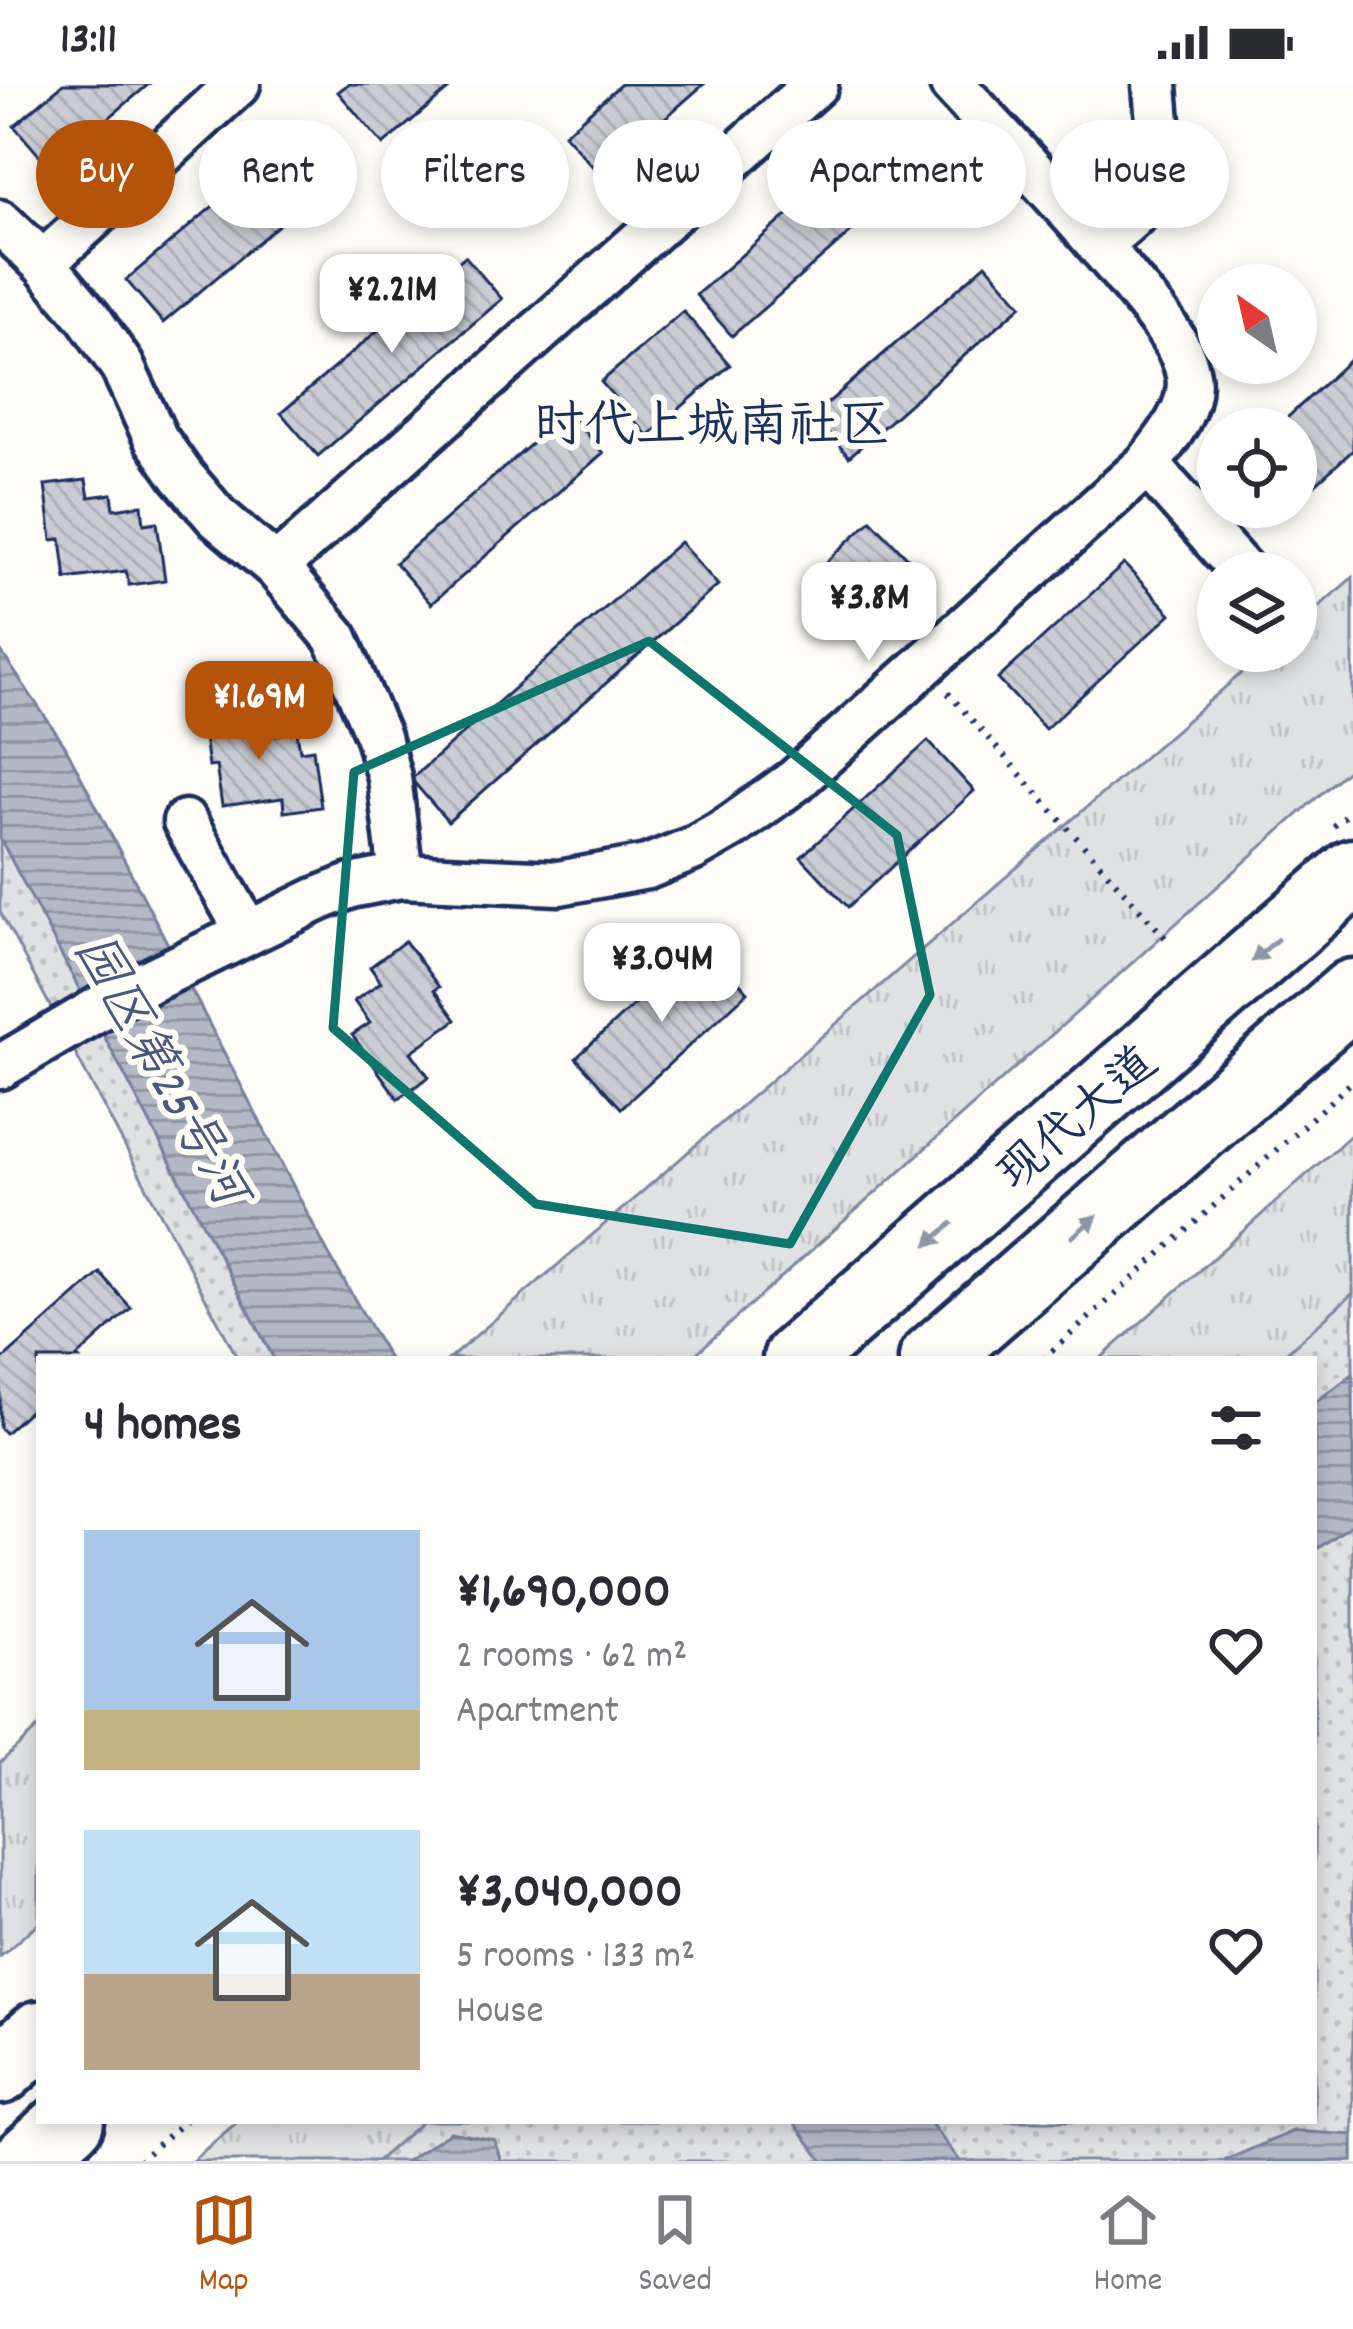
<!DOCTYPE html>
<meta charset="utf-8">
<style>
:root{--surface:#fff;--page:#f7f7f7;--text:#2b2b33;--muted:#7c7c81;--line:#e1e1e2;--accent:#b45309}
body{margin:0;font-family:Dekko,"LXGW WenKai TC",sans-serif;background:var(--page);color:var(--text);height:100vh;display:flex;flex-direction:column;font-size:45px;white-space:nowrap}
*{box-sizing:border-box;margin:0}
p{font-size:39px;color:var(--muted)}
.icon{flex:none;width:66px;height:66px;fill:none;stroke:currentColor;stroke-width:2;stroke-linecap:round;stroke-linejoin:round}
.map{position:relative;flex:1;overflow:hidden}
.side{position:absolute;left:36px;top:1272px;width:1281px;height:768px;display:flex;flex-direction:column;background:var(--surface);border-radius:0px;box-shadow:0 6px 18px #0003}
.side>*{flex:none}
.top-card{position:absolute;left:36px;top:36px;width:1281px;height:108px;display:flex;gap:24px}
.needle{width:78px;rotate:326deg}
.controls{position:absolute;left:1197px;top:180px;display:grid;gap:24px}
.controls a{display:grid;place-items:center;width:120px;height:120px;border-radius:50%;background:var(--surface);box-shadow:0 6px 18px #0003;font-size:60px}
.price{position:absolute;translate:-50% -102px;padding:0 27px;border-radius:24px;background:#fff;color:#222;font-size:39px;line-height:78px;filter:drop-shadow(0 3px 6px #0008)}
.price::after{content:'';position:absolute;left:50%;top:72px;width:36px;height:27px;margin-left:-18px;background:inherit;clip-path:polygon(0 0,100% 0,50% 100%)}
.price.on{background:var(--accent);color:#fff}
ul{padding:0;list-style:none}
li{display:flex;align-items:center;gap:36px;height:300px;padding:0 48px}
li span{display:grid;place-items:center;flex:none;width:336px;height:240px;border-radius:0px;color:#555}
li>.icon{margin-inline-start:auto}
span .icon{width:144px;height:144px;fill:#fffc;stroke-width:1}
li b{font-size:51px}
h2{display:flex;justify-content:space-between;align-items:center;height:144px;padding:0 48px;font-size:51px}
.tag{padding:0 42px;border-radius:54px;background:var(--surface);box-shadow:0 6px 18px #0003;font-size:42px;line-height:108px}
.tag.on{background:var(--accent);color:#fff}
.status{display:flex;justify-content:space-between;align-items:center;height:84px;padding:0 60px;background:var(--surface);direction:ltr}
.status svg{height:33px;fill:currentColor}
.tab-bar{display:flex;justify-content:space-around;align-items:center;height:168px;border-top:3px solid var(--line);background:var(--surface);font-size:33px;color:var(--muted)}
.tab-bar a{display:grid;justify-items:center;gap:6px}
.tab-bar .on{color:var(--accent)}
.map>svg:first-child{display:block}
.grass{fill:url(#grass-dots);stroke:#7e88a0;stroke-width:3}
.park{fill:url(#park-tufts);stroke:#7e88a0;stroke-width:3}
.water{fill:url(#water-rules);stroke:#76819c;stroke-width:3}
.building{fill:url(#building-back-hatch);stroke:#1b2f5e;stroke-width:3}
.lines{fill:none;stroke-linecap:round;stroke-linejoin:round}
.street-casing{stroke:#1b2f5e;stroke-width:51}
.primary-casing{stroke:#1b2f5e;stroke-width:75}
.path{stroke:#1b2f5e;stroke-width:6;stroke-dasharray:3 9;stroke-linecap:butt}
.street{stroke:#fdfcf7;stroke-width:42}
.primary{stroke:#fdfcf7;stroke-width:66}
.oneway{fill:#8c96aa}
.marked{fill:none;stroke:#0f766e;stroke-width:9;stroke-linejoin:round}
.labels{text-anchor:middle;stroke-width:12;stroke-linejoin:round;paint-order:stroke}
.street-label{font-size:48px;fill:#1b2f5e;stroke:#fdfcf7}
.neighbourhood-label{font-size:51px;fill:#1b2f5e;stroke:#fdfcf7}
.water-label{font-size:51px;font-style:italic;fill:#49587d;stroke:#fdfcf7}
</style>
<div class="status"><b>13:11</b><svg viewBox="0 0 49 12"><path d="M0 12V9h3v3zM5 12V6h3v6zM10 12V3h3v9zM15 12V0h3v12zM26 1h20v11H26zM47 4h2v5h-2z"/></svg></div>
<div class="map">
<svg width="1353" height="2077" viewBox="0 0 1353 2077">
<defs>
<pattern id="grass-dots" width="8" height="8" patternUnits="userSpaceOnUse" patternTransform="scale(3)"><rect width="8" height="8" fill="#e0e1e3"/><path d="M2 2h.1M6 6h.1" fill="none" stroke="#c0c1c5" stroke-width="1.8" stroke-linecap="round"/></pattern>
<pattern id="park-tufts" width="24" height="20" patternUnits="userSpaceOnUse" patternTransform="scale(3)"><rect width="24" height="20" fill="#e0e1e3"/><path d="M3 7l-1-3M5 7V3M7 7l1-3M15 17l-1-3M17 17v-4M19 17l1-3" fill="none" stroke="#c0c1c5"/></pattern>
<pattern id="water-rules" width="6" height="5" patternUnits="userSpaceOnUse" patternTransform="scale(3)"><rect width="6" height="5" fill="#b3b8c5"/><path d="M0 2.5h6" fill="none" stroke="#9196a3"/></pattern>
<pattern id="building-back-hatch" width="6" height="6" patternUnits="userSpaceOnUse" patternTransform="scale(3)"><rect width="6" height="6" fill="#c9ccd3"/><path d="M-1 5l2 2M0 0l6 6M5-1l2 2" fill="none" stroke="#acb0b8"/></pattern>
</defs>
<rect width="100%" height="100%" fill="#fdfcf7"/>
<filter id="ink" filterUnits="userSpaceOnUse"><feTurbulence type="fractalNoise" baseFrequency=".00833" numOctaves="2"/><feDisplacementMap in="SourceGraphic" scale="24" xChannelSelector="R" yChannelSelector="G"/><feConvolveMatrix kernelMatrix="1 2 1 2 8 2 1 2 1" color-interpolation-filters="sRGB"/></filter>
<g filter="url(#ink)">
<!-- grass -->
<path class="grass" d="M0,754L274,1275H238L0,828Z
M1353,1207V2077H373L418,2037H1314V1275H1276Z"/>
<!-- park -->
<path class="park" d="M1353,493V681L690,1275H449L1267,567H1296V542Z
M1353,1049V1209L1279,1275H1100Z
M39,1643V1838L0,1873V1679Z
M238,2037H423L377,2077H192Z"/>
<!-- water -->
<path class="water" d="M0,566L65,662L328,1169L389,1275H274L0,754Z
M1353,1290V1440L1314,1467V1319Z
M793,2037H929L960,2077H823Z
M1293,2047L1353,2051V2077H1224Z
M450,2048L494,2056L501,2077H406Z"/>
<!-- building -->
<path class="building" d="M63,0H149L50,84L14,42Z
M348,0H455L383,61L338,8Z
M621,0H704L600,91L564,50Z
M311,39L347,83L163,239L126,196Z
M869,60L905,101L732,252L696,211Z
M465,172L502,215L318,372L281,329Z
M986,180L1022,221L849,373L813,332Z
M683,227L730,281L648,352L601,298Z
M1353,273V366L1307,408L1296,396V345H1275Z
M568,328L603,369L431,520L395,479Z
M86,396L89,413L112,410L114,425L142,421L144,440L157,438L165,496L129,501L126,487L66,495L61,455L52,456L45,401Z
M871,436L924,491L865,546L813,491Z
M680,458L718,501L448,738L411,695Z
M1124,480L1171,530L1045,645L998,595Z
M242,623L244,640L267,637L269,652L297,648L300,667L313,665L321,723L284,728L283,714L222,722L216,682L208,683L201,629Z
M928,657L974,707L848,823L801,773Z
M405,857L439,903L434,906L456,936L411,968L429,993L398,1015L352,951L370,939L354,917L381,898L370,883Z
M702,858L748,908L621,1024L576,974Z
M100,1189L131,1224L77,1273L79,1275H39V1318L5,1349L0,1344V1278Z"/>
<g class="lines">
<!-- street casing -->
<g class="street-casing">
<path id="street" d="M0,138L43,179L89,234L122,282L156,355L182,392L216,432L276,483L336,554L378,653L389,693L401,792
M1099,161C1113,148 1131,136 1142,122C1168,88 1157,39 1155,0
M43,179L238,0
M1147,380L1244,489
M276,483L816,0
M185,738L248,849
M0,983L127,908L318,815L351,802L401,792L559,799L647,783L692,765L732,742L796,696L1147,380C1166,356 1194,323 1188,291C1183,259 1150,223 1130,198C1074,129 1012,65 952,0"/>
</g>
<!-- primary casing -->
<g class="primary-casing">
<path id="primary" d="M797,1275L1353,789
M933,1275L1353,909
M0,1986L39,1951
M26,2077L70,2037"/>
</g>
<!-- path -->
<path class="path" d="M948,609L1169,858
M1333,742L1353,725
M1043,1275L1353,997
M139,2077L185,2037"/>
<!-- street -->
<use href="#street" class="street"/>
<!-- primary -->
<use href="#primary" class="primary"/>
</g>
<!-- one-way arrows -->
<defs><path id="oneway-solid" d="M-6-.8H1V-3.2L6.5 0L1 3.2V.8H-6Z" transform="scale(3)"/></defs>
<g class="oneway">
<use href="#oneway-solid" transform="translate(1265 866) rotate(139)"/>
<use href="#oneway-solid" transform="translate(1084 1143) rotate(-41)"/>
<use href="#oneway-solid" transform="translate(940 1150) rotate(139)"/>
</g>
</g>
<!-- marked area -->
<path class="marked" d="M649,557L897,751L930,911L790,1160L536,1120L333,944L354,688Z"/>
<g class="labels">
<!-- street labels -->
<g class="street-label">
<text transform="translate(1075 1032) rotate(-41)" y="17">现代大道</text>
</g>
<!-- neighbourhood labels -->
<g class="neighbourhood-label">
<text x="712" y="356">时代上城南社区</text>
</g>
<!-- water labels -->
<g class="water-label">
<text transform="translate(164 984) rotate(61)" y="18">园区第25号河</text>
</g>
</g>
</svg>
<div class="controls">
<a><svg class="needle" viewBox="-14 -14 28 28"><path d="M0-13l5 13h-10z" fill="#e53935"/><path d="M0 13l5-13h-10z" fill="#7c7c81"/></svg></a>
<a><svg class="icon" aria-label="locate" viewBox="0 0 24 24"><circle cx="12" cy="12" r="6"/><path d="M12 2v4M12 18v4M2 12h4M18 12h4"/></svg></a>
<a><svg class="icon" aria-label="layers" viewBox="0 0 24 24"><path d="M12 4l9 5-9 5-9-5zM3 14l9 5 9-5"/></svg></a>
</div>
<b class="price" style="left:392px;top:272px">¥2.21M</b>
<b class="price" style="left:869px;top:580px">¥3.8M</b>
<b class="price on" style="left:259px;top:679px">¥1.69M</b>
<b class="price" style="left:662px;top:941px">¥3.04M</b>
<div class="top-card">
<a class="tag on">Buy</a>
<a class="tag">Rent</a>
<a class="tag">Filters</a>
<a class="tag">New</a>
<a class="tag">Apartment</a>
<a class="tag">House</a>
</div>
<section class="side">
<h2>4 homes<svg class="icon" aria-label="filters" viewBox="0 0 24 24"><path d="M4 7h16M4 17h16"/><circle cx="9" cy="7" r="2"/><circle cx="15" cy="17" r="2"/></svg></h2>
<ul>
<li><span style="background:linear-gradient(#a9c7e8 75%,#c2b280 0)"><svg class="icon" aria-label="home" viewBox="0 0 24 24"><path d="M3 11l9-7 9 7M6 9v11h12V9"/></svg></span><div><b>¥1,690,000</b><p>2 rooms · 62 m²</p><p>Apartment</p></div><svg class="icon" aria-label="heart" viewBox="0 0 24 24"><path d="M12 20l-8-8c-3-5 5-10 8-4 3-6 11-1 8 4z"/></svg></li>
<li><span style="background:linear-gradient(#bfe0f5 60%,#b9a48a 0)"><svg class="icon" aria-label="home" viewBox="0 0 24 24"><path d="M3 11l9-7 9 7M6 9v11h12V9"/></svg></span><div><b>¥3,040,000</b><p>5 rooms · 133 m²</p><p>House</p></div><svg class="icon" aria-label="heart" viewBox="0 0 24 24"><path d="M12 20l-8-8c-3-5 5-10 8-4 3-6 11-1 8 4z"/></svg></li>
</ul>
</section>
</div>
<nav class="tab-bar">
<a class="on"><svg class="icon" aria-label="map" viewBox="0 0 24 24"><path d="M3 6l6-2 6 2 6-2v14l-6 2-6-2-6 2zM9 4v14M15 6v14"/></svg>Map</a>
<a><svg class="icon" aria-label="saved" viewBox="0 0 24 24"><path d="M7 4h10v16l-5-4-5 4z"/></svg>Saved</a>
<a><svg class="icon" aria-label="home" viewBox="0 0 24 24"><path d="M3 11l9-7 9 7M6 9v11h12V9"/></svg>Home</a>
</nav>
